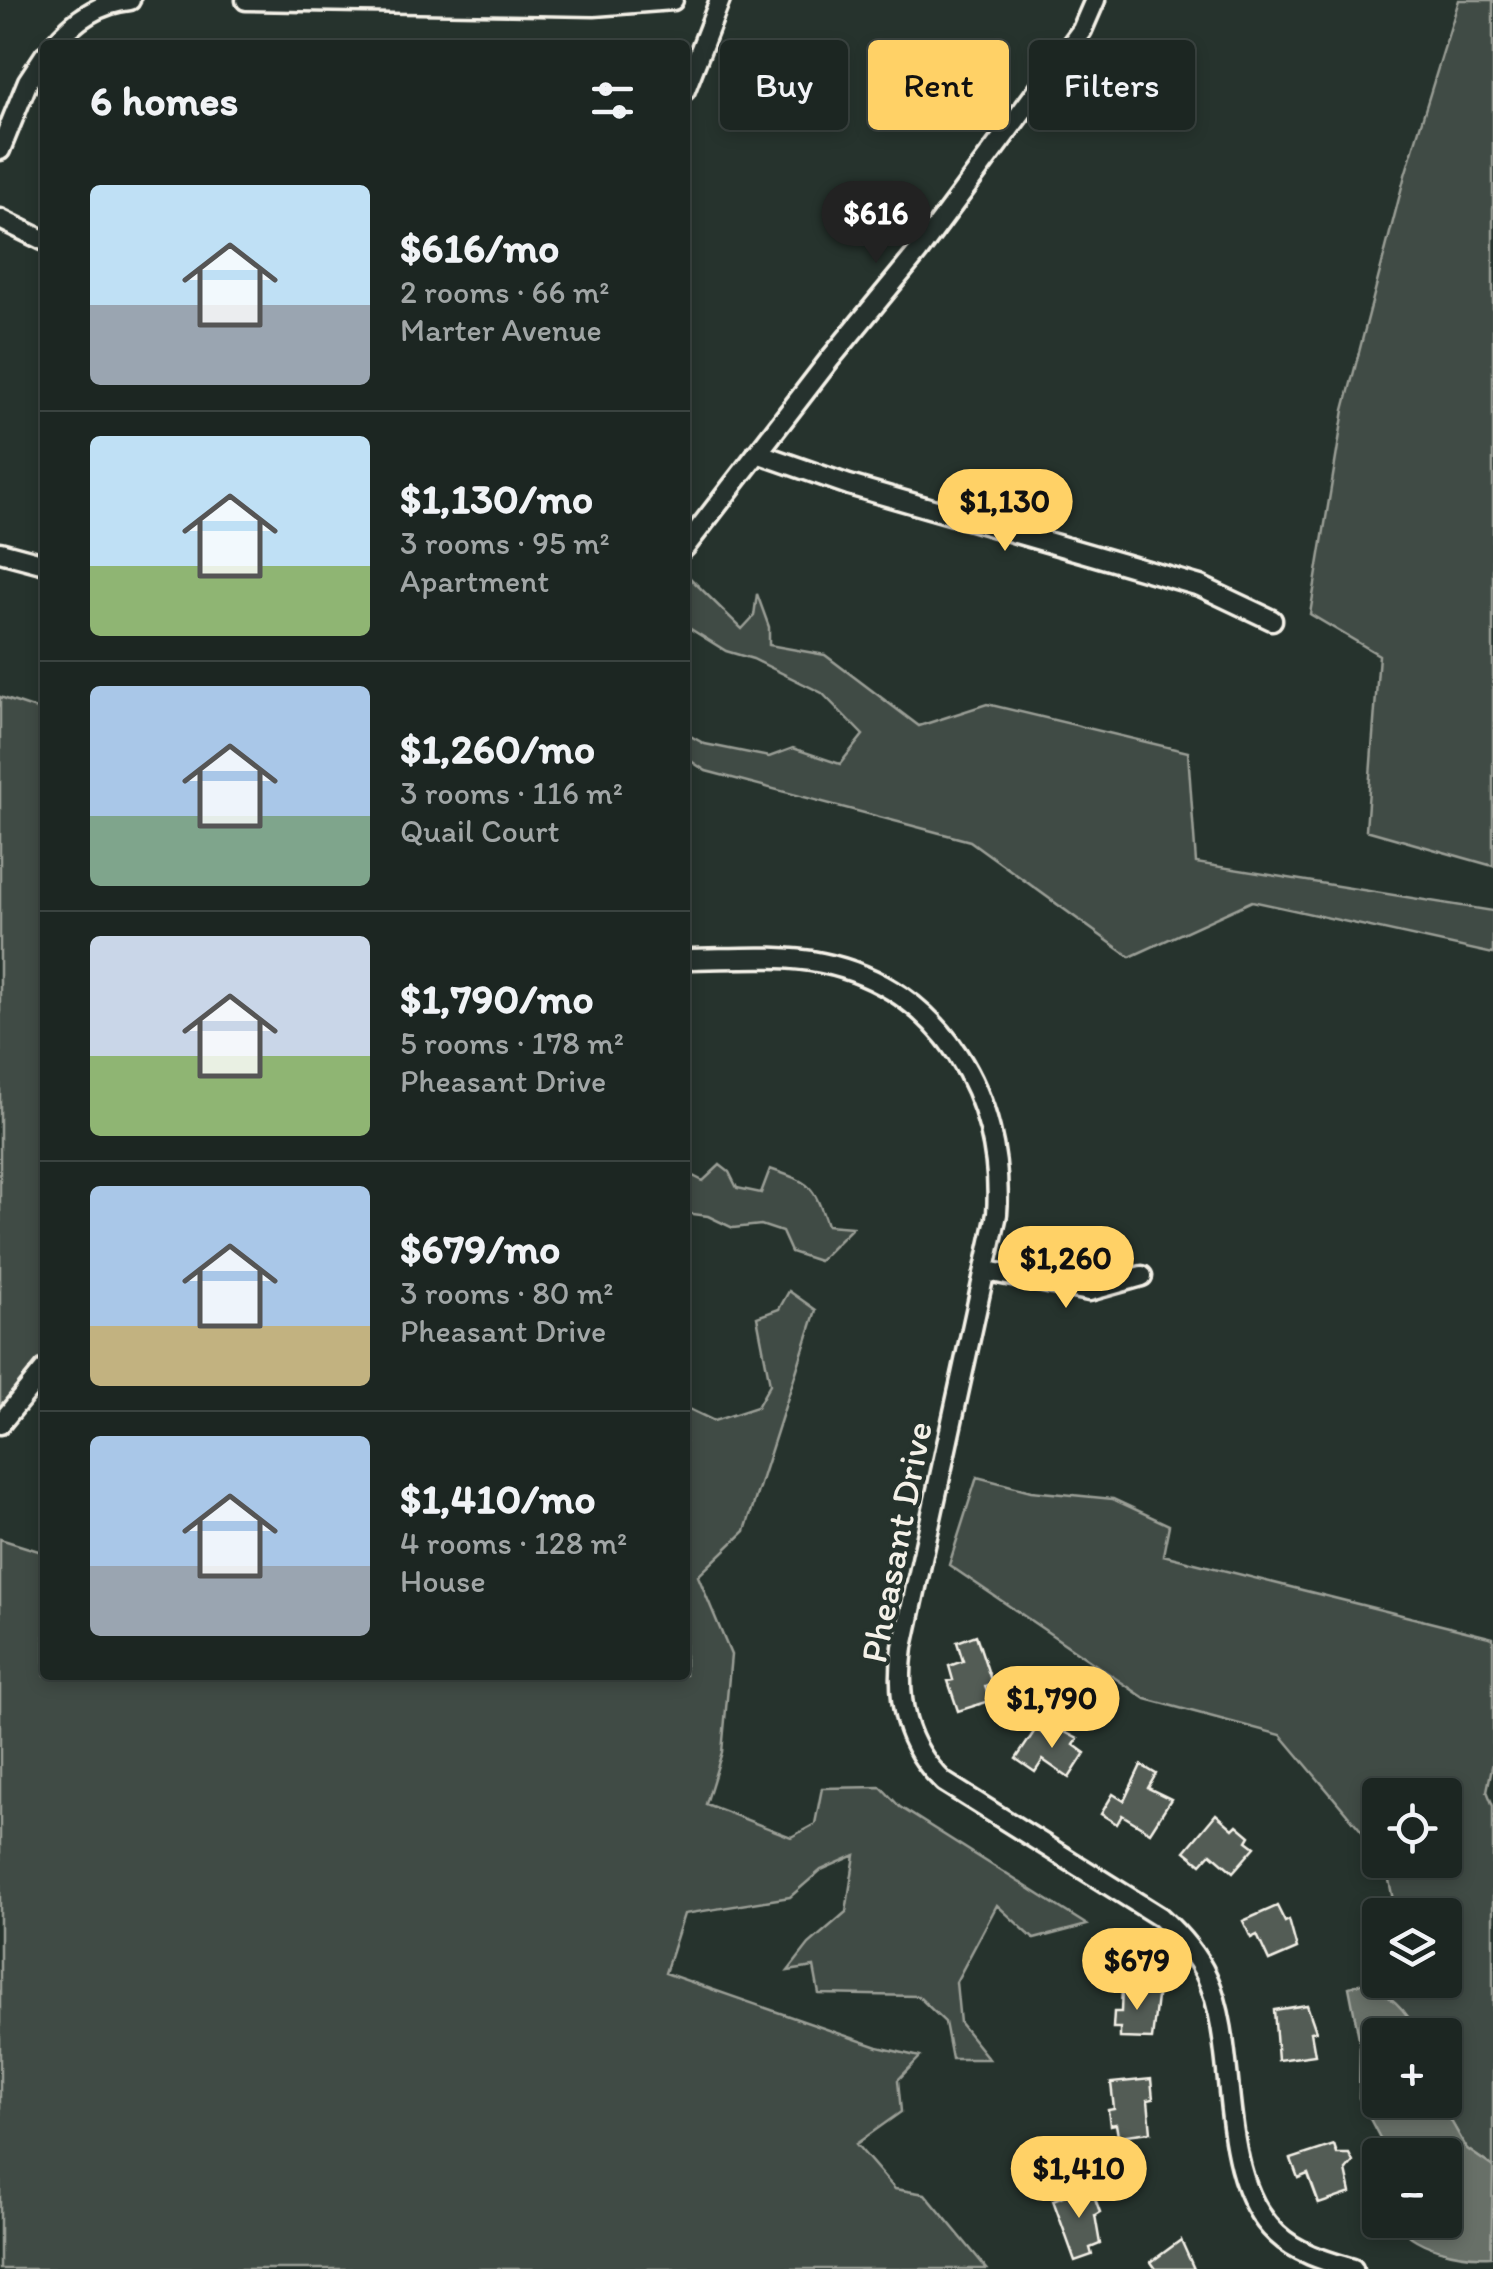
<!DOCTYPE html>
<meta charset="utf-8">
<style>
:root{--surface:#1c2622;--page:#252e2a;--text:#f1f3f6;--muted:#a0a5a5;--line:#3a4340;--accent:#ffd166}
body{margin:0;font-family:Itim,sans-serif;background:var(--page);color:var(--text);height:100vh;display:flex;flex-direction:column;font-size:38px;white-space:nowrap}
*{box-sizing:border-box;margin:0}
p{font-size:32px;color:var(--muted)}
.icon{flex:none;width:55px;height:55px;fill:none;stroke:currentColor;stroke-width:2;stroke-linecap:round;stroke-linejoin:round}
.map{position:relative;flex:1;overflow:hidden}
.details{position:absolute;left:40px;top:40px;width:650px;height:1640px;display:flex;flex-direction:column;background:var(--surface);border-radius:10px;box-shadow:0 5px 15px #0003,0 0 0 2px var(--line)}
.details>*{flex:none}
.hud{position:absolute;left:720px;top:40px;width:622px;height:90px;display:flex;gap:20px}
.buttons{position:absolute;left:1362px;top:1778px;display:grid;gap:20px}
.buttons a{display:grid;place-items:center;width:100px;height:100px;border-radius:10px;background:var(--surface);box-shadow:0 5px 15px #0003,0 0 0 2px var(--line);font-size:50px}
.price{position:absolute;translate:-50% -85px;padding:0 22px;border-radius:35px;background:var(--accent);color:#111;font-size:32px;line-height:65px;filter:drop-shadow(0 2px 5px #0008)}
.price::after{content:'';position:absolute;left:50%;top:60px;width:30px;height:22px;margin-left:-15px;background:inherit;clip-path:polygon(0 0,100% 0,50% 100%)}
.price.current{background:#222;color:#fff}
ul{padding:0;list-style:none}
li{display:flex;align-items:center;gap:30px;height:250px;padding:0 50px}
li+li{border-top:2px solid var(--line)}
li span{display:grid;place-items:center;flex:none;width:280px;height:200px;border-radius:10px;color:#555}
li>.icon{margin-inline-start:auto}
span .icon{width:120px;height:120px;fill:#fffc;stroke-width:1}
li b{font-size:42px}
h2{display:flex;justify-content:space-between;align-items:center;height:120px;padding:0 50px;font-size:42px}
.pill{padding:0 35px;border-radius:10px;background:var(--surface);box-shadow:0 5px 15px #0003,0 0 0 2px var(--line);font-size:35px;line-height:90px}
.pill.current{background:var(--accent);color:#111}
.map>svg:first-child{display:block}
.green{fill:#414b45;stroke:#9a9e96;stroke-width:2.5}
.water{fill:#676f68;stroke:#9fa39b;stroke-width:2.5}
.building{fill:#525c55;stroke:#f4f1e8;stroke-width:2.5}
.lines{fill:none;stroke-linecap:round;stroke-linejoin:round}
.street-casing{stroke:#f4f1e8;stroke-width:25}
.street{stroke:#26332d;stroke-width:18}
.labels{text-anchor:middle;stroke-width:8;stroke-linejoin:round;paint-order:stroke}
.street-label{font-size:38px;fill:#f4f1e8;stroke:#26332d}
</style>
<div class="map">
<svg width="1493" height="2269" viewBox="0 0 1493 2269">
<rect width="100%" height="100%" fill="#26332d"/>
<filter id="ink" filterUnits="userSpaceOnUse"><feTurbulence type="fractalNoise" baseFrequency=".01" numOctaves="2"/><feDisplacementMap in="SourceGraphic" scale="20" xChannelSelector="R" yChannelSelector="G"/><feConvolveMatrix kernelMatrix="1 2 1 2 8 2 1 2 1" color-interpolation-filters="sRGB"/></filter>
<g filter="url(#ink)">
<!-- green -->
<path class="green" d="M1459,0H1493V866L1366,830L1379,655L1310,614L1344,410L1405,175Z
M688,576L742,629L754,616L757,594L769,627V645L825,655L919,726L987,704L1188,752L1196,863L1493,911V954L1252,901L1130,957L970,841L706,771L685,757V733L705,744L769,757L793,748L840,764L863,735L822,693L753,659L726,651L689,628L685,624Z
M0,697L45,712V1364L0,1421Z
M720,1165L729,1172L737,1188L761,1193L770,1169C811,1183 813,1184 827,1225L853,1227L819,1261L791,1252L782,1232L761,1225L733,1228L708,1216L685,1213V1172L703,1181Z
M789,1291L816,1310L745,1531L698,1576L731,1655L722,1752L706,1804L791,1837L815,1824L822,1788L881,1787L900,1807L1087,1925L1034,1939L997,1905L956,1982L960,2023L989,2059H952L945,2022L918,1996L819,1994L814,1967L788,1971L809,1944L846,1912L855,1855L821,1870L790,1897L684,1914L665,1973L878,2047L920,2057L898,2080L901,2112L856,2144L895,2189L925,2194L987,2269H0V1539L45,1553V1675H685V1407L714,1421L757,1407L770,1384L757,1317L779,1309Z
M977,1477L1031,1491L1113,1499L1169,1525L1163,1555L1493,1638V1762L1487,1791L1493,1806V2167L1467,2149L1439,2100H1445V2035H1418C1407,2010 1387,1992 1362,1983L1380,1958V1980H1445V1915H1396L1385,1860H1445V1795H1380V1853L1281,1735L1146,1699L949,1565Z"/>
<!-- water -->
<path class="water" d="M1362,1983C1389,1993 1406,2008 1418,2035H1380V2100H1439L1467,2149L1493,2167L1491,2256C1462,2258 1411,2248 1395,2220H1445V2155H1389L1359,2098L1360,2043L1349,1987Z"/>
<!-- building -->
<path class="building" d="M976,1635L992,1683L985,1686L990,1701L958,1711L948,1681L953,1680L949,1666L963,1661L957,1642Z
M1051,1725L1078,1739L1074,1745L1085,1753L1069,1778L1043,1760L1035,1772L1016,1759L1036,1729L1044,1735Z
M1141,1765L1156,1774L1148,1788L1171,1799L1150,1832L1122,1815L1117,1824L1101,1814L1113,1794L1124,1801Z
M1216,1814L1233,1829L1237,1825L1250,1836L1247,1841L1255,1847L1233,1872L1211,1853L1201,1864L1185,1851Z
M1277,1906L1285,1922L1289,1920L1297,1949L1269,1961L1257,1935L1251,1938L1243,1921Z
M1122,1987L1158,1989L1152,2039L1120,2038V2028H1113L1114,2012H1121Z
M1307,2005L1316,2031L1311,2032L1315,2055L1278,2060L1274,2010Z
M1151,2079L1153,2099L1148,2100L1151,2132L1118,2136L1116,2124L1110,2125L1108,2110L1114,2109L1111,2083Z
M1334,2145L1337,2154H1349L1353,2162L1346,2170L1351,2193L1319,2204L1308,2174L1298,2178L1291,2159Z
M1090,2185L1100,2212L1095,2215L1100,2244L1090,2248L1092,2255L1075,2261L1053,2200Z
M1181,2240L1194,2269H1156L1151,2262Z"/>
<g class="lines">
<!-- street casing -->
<g class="street-casing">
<path id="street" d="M246,0L594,6L673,0
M54,45C74,20 98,3 130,0
M685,90L720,0
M0,150L28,81L45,55
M0,219L45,241
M757,453L849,485L1200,586L1272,620
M685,547L830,359L918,252L1082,30L1095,0
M0,552L45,564
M685,959C730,959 778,954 822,963C942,987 1005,1099 997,1214L903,1647C896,1700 905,1745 944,1782L1160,1917C1180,1935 1196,1953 1207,1977C1241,2052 1214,2175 1277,2234C1297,2253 1326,2261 1353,2269
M987,1271L1089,1291L1142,1276
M0,1424L45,1369"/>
</g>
<!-- street -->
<use href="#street" class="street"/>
</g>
</g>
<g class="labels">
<!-- street labels -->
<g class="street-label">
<text transform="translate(896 1542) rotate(-79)" y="13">Pheasant Drive</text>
</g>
</g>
</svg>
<div class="buttons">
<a><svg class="icon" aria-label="locate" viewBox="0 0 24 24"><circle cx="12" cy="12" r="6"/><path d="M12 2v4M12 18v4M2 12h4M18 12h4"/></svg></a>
<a><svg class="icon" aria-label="layers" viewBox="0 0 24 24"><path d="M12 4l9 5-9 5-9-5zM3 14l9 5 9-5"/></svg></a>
<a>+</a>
<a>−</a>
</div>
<b class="price current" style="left:876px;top:266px">$616</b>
<b class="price" style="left:1005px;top:554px">$1,130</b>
<b class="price" style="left:1066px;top:1311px">$1,260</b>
<b class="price" style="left:1052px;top:1751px">$1,790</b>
<b class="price" style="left:1137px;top:2013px">$679</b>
<b class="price" style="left:1079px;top:2221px">$1,410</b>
<div class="hud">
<a class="pill">Buy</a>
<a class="pill current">Rent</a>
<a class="pill">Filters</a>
</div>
<section class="details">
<h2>6 homes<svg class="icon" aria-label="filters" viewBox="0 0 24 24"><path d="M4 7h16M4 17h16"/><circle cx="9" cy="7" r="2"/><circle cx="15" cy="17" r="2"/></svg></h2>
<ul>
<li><span style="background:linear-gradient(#bfe0f5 60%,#9aa5b1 0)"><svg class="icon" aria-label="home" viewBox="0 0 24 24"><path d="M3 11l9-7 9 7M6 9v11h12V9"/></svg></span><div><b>$616/mo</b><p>2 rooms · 66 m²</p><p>Marter Avenue</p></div></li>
<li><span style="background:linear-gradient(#bfe0f5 65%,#8fb573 0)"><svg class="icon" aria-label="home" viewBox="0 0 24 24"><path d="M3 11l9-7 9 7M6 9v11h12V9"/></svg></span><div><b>$1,130/mo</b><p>3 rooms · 95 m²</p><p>Apartment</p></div></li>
<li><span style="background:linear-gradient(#a9c7e8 65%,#7fa58c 0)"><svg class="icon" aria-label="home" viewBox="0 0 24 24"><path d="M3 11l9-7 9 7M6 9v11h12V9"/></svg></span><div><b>$1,260/mo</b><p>3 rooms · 116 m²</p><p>Quail Court</p></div></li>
<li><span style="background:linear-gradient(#c9d6e8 60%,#8fb573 0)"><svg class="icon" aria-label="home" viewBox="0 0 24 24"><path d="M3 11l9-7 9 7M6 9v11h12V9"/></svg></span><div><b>$1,790/mo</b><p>5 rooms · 178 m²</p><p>Pheasant Drive</p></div></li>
<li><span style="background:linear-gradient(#a9c7e8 70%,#c2b280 0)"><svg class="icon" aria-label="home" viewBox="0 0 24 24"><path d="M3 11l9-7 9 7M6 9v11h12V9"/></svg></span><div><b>$679/mo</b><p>3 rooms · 80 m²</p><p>Pheasant Drive</p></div></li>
<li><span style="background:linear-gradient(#a9c7e8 65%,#9aa5b1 0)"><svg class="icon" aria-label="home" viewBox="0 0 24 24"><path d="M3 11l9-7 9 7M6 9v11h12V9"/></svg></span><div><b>$1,410/mo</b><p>4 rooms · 128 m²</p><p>House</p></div></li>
</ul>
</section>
</div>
